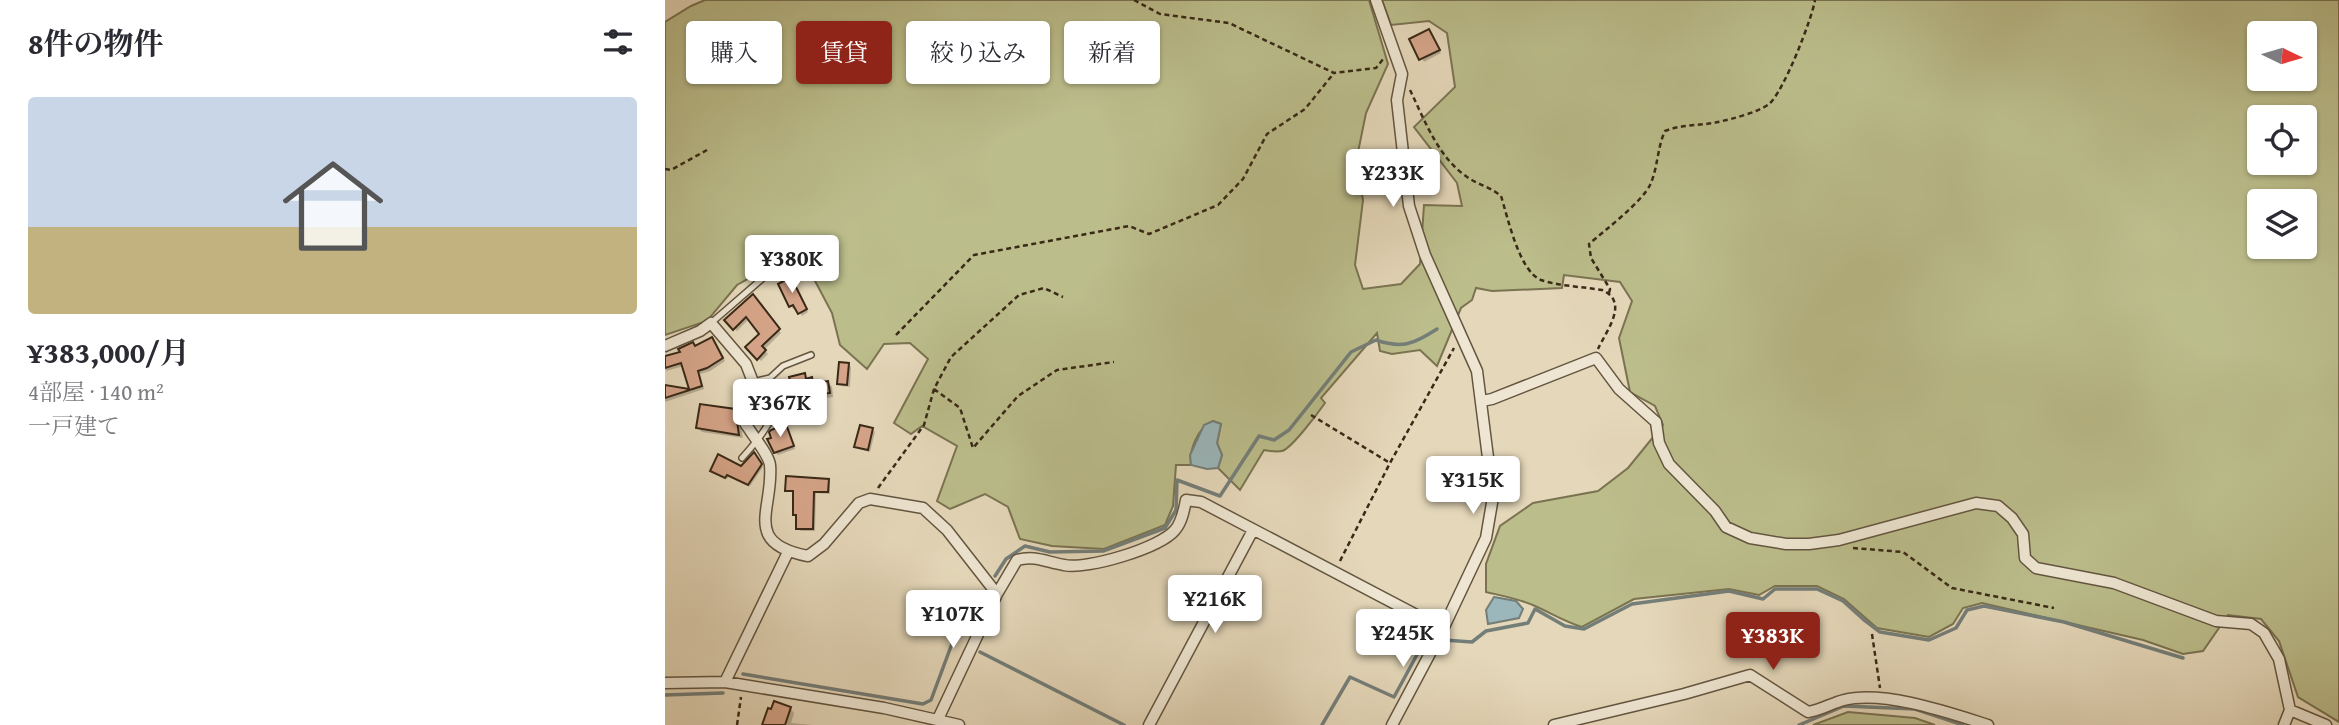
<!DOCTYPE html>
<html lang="ja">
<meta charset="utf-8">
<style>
:root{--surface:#fff;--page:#f7f7f7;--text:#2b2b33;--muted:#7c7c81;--line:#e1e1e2;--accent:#8f2418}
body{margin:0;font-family:"Gentium Book Plus","Noto Serif JP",serif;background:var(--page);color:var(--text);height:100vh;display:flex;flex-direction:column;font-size:26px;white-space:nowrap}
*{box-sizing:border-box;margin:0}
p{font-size:23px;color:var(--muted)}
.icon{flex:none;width:38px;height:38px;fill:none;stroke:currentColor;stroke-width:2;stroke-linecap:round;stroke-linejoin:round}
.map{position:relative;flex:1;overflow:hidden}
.panel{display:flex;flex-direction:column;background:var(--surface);width:665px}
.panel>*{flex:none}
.top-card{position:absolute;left:21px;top:21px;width:665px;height:63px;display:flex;gap:14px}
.needle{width:46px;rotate:95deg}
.fabs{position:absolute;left:1582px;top:21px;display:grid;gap:14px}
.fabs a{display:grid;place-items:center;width:70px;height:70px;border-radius:7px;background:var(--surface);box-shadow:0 2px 5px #0004;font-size:35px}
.price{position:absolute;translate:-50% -60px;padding:0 16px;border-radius:7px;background:#fff;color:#222;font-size:23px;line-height:46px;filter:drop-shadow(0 2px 4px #0008)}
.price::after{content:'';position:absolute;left:50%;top:42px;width:21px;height:16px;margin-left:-10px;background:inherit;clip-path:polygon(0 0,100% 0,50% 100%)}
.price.on{background:var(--accent);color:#fff}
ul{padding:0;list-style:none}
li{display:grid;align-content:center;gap:14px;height:371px;padding:0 28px}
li+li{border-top:2px solid var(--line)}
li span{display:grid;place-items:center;height:217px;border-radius:7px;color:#555}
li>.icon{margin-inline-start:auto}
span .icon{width:126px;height:126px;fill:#fffc;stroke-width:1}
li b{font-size:30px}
h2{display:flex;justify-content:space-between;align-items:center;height:84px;padding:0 28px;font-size:30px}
.tag{padding:0 24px;border-radius:7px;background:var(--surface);box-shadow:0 2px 5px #0004;font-size:24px;line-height:63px}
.tag.on{background:var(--accent);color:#fff}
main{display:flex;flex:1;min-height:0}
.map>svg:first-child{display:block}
.green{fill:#bbbd8b;stroke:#7a7351;stroke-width:2;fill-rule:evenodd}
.water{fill:#9bb7bb;stroke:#747e79;stroke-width:2}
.shadow{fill:#0003}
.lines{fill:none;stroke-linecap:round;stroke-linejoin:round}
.stream{stroke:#747e79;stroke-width:3.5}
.building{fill:#d6a589;stroke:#392917;stroke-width:2}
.service-casing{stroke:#645540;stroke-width:8}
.minor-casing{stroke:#645540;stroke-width:13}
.path{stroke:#392917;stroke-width:2.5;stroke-dasharray:5 3.5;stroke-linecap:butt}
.service{stroke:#eee6d2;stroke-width:5}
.minor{stroke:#eee6d2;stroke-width:10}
</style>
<main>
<section class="panel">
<h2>8件の物件<svg class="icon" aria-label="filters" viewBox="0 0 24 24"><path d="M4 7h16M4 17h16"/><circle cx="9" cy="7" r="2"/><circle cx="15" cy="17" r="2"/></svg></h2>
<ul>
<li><span style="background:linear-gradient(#c9d6e8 60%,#c2b280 0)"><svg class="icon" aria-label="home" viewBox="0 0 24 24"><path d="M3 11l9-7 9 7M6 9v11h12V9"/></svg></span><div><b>¥383,000/月</b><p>4部屋 · 140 m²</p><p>一戸建て</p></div></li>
</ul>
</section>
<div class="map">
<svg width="1674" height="725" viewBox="0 0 1674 725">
<rect width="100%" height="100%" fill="#e5d8ba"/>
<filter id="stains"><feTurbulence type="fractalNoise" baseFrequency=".00286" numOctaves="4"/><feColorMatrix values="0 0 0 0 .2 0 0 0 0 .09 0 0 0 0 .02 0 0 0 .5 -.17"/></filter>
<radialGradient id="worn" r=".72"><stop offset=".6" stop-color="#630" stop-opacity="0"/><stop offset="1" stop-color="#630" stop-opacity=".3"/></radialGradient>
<!-- green -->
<path class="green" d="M40,0H704L723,64L701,113L691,162L698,200L690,265L698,289L736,284L755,264L759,205L797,206L792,183L749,127L790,87L782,33L764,21L726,25L717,0H1674V722L1633,697L1614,641L1596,619L1563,615L1538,651L1518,654L1478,640L1317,603L1298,608L1288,624L1264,637L1212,628L1179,599L1152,586H1110L1094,595L1064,589L969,599L917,627C900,622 886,613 870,606C855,599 838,596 821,592V564L835,526L868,503L933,491L963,468L998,425L990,406L965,392L954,338L967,301L955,282L899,275L897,288L827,291L811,288L807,300L796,308L772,366L755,350L727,354L715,351L712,333L656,398L660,403C653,413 626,449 617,451C612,452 604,451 599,450L575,490L553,468L557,455L552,443L556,424L548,421C533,428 524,449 526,465H511L508,506L500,525L439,549L387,546L355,539L343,507L320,494L285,509L272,501L292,446L257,426L246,434L229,423L263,359L245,343L219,344L202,369L175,345L167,313L140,262L129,253L72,285L42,321L0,335V22L26,6ZM1594,33H1640V79H1594ZM1594,117H1640V163H1594ZM1594,201H1640V247H1594Z
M1183,712L1250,718L1270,725H1148Z"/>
<!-- water -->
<path class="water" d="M548,421L556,424L552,443L557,455L553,468L542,469L526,465L525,455L539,425Z
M829,597L851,601L858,609L854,618L823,624L821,610Z"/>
<!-- shadow -->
<path class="shadow" d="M767,34L776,53L759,62L747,40Z
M126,279L143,312L137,316L131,307L128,309L126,306Z
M90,299L116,333L99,350L103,354L96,361L82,347L96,334L84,319L72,331L61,320Z
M47,339L60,361L45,371L35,374L39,389L0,402V386L27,391L19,366L1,371L0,358L31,348Z
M183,364L186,367L185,387L177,386L174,383Z
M139,375L151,383H163L167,387L168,397L154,399L156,404L152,405L153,409L137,412L133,408Z
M74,379L82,384V393L78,392L73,387Z
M77,394L82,399L76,427L78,438L37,432L33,428L72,411Z
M103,402L106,405L102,421L91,415Z
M121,426L130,449L113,455L110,452Z
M207,429L210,432L205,452L194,449L191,446Z
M94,460L98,467L85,486L64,476L62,479L49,472L76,468Z
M163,480L165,483V494L151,493L150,531H136L133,528V517L130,514V493L122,490Z
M125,708L129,713L126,723L148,725H100Z"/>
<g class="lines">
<!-- stream -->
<path class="stream" d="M330,576L341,559L360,546L385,552L438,551L500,528L511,510L512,480L555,496L594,436L609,440L624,430L686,352L711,340C737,349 749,344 772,329
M779,640L807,642L821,631L863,623L870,609L900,626L919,629L967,604L1064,591L1098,599L1110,589H1152L1178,601L1198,619L1215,632L1264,640L1291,628L1302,610L1319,606L1399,622L1518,658
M315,652L459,725
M78,674L258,704L266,700L288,641L298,633L312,604
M0,695L58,693
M657,725L685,677L729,697L760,640
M1134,725L1179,706L1250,709L1298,725"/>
</g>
<!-- building -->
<path class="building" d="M764,29L775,50L754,60L744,39Z
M126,277L142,309L133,314L128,305L124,307L113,284Z
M88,294L115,329L97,346L101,350L92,360L80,347L94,334L81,317L68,330L59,320Z
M47,337L58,358L42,368L33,371L37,386L0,398V385L24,389L16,363L0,368V356L15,352L13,349L28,342L30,346Z
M174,362L184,363L182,385L172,384Z
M140,373L141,379L147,377L148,383L163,381L165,393L151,395L153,400L149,401L150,405L132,409L124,377Z
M73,391L78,393L72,421L74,435L31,428L35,404L71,409Z
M93,398L104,401L100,419L89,416Z
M121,424L129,446L109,453L102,439L106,438L104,432L106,430Z
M195,425L208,428L203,450L189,447Z
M89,452L97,464L83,485L62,475L60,478L45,471L53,454L76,466Z
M121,476L164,479L163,492H149L148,529H131V515H128V491H120Z
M109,701L126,707L120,725H97L103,708L106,709Z"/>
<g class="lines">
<!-- service casing -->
<g class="service-casing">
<path id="service" d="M46,323L113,265
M88,382L105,378L118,366L146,355
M77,458C87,447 110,420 110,405C109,398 105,387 105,378"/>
</g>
<!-- minor casing -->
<g class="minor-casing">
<path id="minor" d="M711,0L737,74L732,100L744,206L760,255L812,371L828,497L821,538L778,629L727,725
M0,346L35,331L46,323L81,364L88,382L80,423C86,433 104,455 105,465C109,509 76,543 143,556L159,544L194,503L205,499L258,508L282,530L332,594
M817,401L827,399L931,358L954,389L991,422L994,443L1004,464L1050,511L1061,527L1085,538L1121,544H1144L1174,540L1311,503L1333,506L1347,518L1358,534L1360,558L1371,568L1449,583L1551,621L1586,624L1599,633L1614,659L1625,710L1619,725
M60,682L123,552
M0,683L60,682L219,708L294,725
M1625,710L1661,725
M273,719L332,594L352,560C370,555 381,562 399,565C422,570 495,548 510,530C517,522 519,510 521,500L536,502L778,629
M484,725L588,530
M889,725L1019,694L1085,675L1143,712C1156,710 1167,703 1179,700C1219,690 1285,713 1323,725"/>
</g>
<!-- path -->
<path class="path" d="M469,0L495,14L564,23L669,73L711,68L719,58
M745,90C759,119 772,154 798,174C810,184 824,186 836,196C843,218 854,271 876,280C893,286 920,287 937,290C965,302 941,331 933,349
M0,169L6,170L42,150
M944,293L945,289L926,258L924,244C939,231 977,202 985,185C993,168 992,148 1000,131C1017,124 1036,126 1053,122C1067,119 1094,112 1104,104C1118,93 1147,19 1150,0
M231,335L309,255L464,226L484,234L553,205L578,179L602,134L640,109L669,73
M269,389L295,408L308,448L353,396L392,370L449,362
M646,415L725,463
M213,488L259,425L269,389L286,357L354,295L379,288L398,297
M1188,548L1238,552L1287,588L1389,608
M675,561L725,463L789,348
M1207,634L1215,688
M72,725L76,697"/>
<!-- service -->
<use href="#service" class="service"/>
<!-- minor -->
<use href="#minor" class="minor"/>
</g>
<rect width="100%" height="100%" filter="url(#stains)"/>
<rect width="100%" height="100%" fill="url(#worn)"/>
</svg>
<div class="fabs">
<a><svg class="needle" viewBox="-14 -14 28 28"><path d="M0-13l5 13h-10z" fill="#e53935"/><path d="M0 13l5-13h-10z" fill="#7c7c81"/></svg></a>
<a><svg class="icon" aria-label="locate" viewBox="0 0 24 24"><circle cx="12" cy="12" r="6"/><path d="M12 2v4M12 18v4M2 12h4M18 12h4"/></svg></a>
<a><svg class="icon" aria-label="layers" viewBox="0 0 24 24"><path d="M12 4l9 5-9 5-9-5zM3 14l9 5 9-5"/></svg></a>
</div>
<b class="price" style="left:728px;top:209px">¥233K</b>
<b class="price" style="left:127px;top:295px">¥380K</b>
<b class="price" style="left:115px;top:439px">¥367K</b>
<b class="price" style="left:808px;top:516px">¥315K</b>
<b class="price" style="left:550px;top:635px">¥216K</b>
<b class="price" style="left:288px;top:650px">¥107K</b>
<b class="price" style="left:738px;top:669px">¥245K</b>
<b class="price on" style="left:1108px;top:672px">¥383K</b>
<div class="top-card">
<a class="tag">購入</a>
<a class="tag on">賃貸</a>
<a class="tag">絞り込み</a>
<a class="tag">新着</a>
</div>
</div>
</main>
